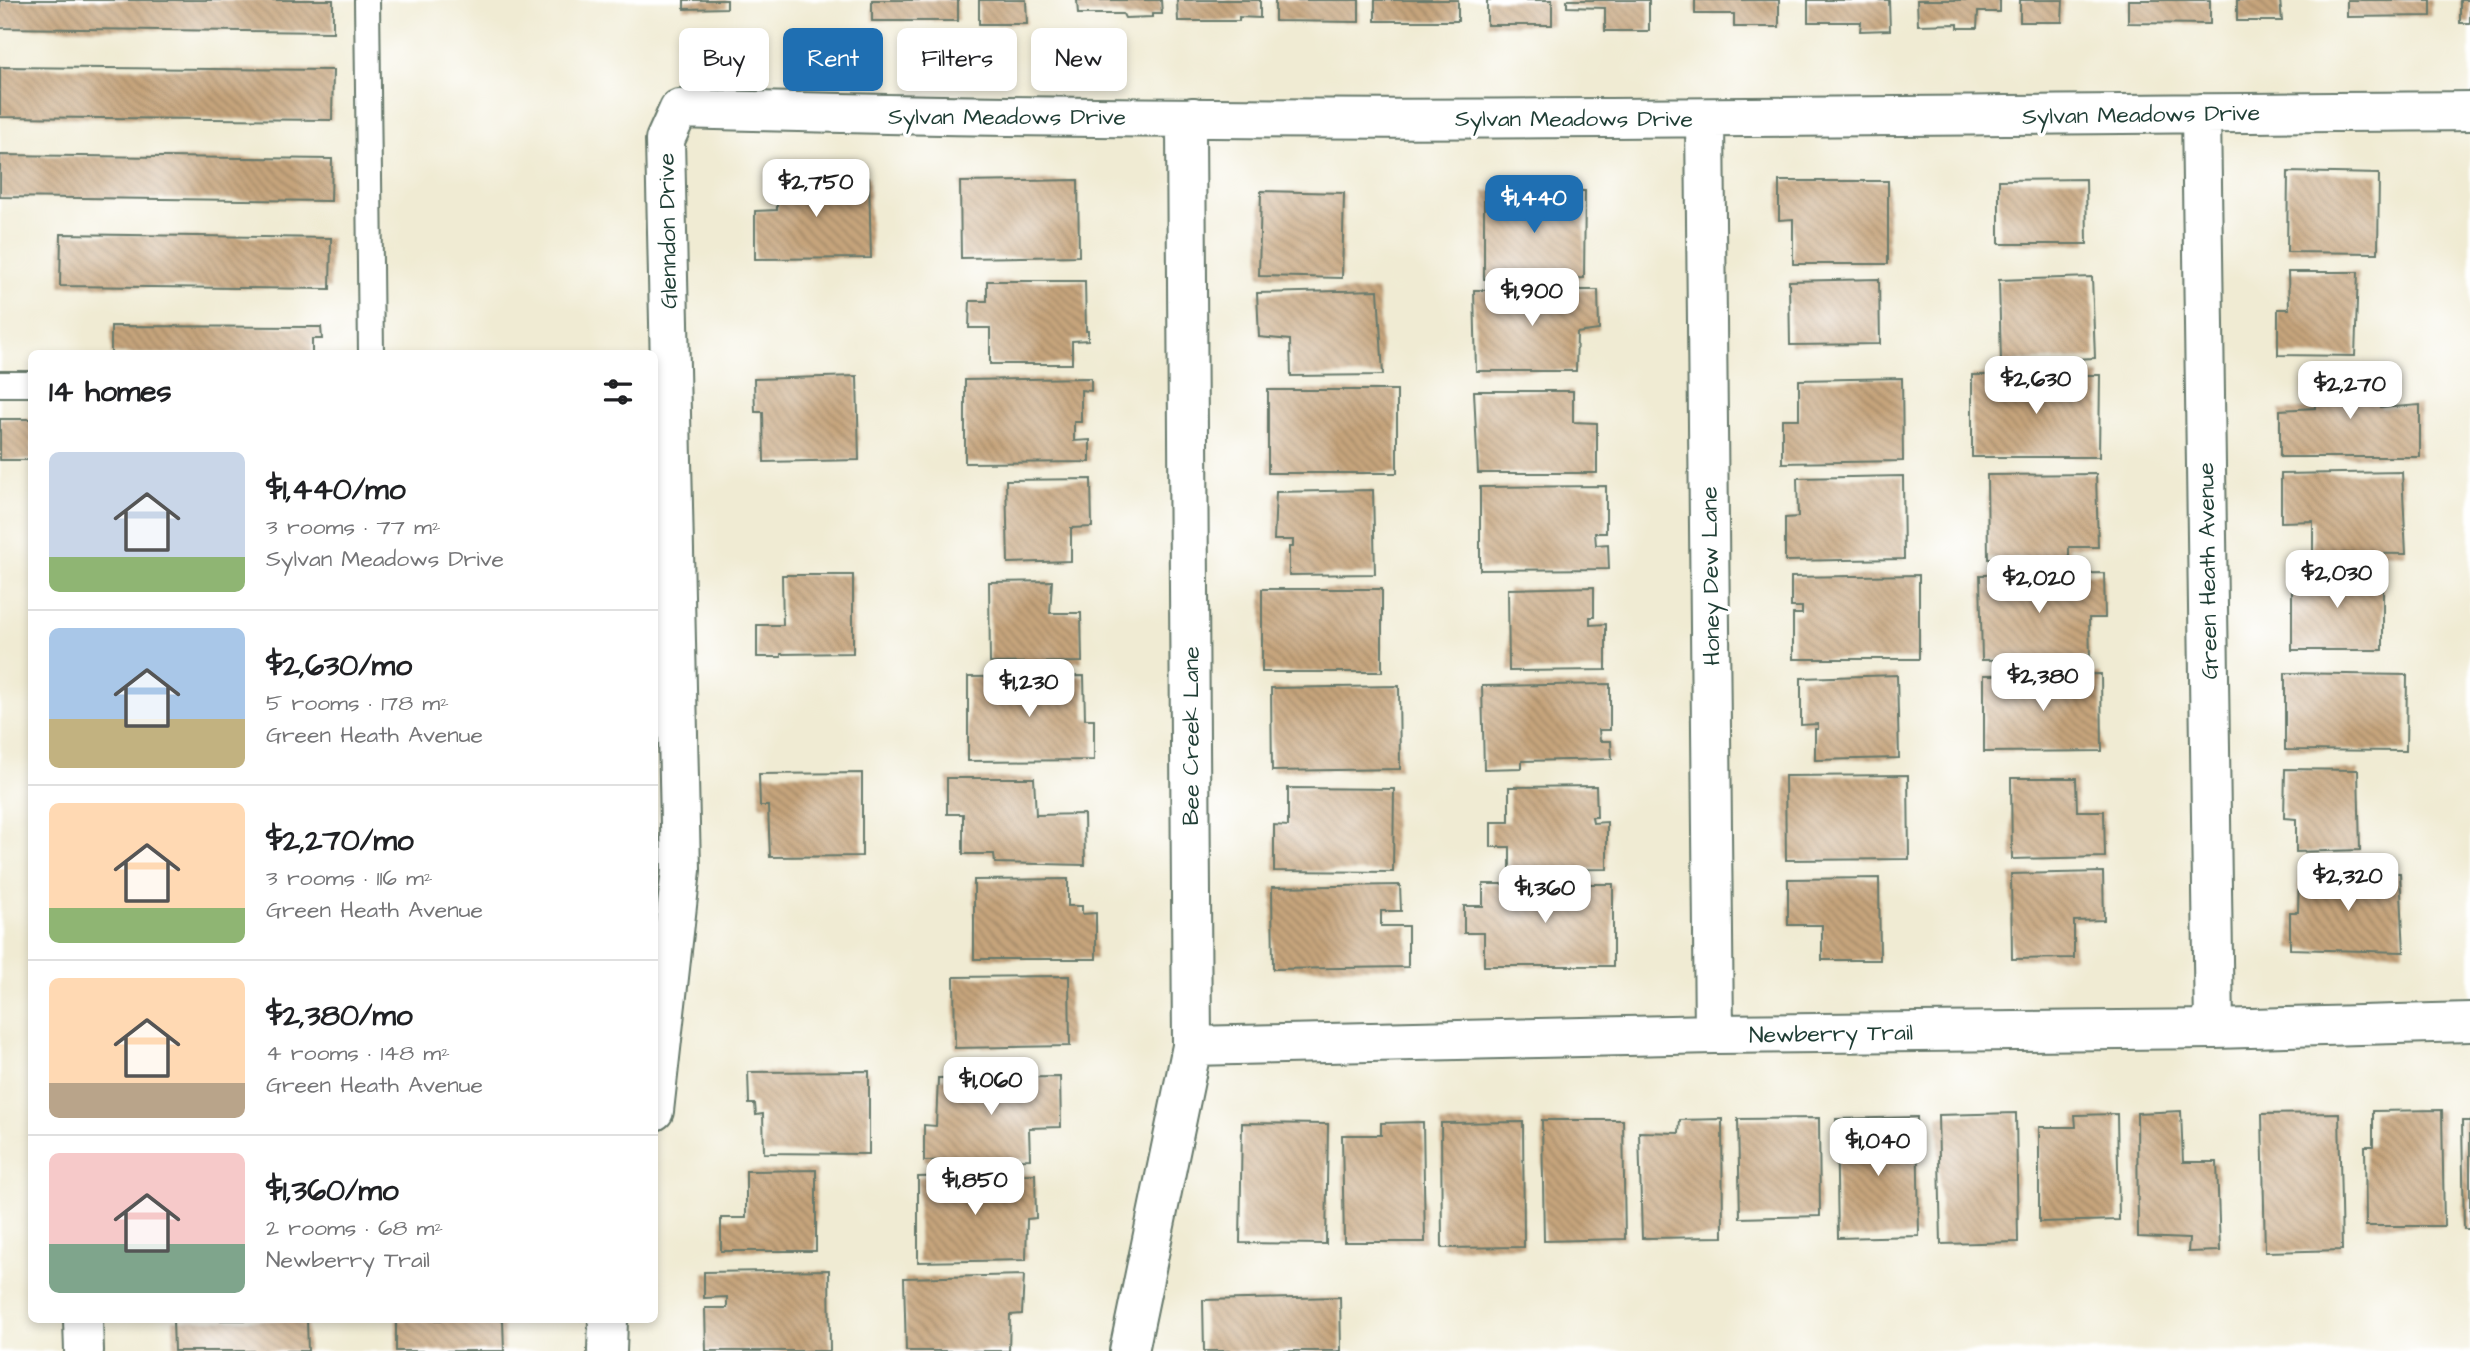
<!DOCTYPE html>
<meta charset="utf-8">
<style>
:root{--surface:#fff;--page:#f6f6f6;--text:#202124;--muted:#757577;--line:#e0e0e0;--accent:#1f6fb2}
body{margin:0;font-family:"Architects Daughter",sans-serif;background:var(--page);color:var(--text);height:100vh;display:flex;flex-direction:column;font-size:26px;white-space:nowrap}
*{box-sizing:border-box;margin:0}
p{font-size:23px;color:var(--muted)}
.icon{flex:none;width:38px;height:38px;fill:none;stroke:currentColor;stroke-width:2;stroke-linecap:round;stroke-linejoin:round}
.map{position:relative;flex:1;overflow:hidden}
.side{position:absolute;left:28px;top:350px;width:630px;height:973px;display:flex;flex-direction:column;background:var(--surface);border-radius:10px;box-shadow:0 4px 10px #0003}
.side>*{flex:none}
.hud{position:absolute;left:679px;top:28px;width:665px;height:63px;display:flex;gap:14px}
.price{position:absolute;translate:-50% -60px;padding:0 16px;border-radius:14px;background:#fff;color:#222;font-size:23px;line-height:46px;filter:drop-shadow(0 2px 4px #0008)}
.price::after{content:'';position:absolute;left:50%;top:42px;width:21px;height:16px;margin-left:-10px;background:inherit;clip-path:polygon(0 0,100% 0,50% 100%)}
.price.active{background:var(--accent);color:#fff}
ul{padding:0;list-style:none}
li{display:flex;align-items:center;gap:21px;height:175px;padding:0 21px}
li+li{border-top:2px solid var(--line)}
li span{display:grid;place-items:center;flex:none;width:196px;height:140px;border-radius:10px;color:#555}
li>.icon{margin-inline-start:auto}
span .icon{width:84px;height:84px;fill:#fffc;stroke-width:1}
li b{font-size:30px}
h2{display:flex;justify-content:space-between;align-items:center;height:84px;padding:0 21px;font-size:30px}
.pill{padding:0 24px;border-radius:10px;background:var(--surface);box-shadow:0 4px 10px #0003;font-size:24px;line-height:63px}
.pill.active{background:var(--accent);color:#fff}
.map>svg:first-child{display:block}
.building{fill:url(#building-back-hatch)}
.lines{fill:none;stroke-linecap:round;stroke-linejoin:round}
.lane-casing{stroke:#687a6c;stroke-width:28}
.street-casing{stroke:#687a6c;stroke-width:42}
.lane{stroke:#fff;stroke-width:24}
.street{stroke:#fff;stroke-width:38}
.labels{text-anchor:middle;stroke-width:7;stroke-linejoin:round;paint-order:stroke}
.street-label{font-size:23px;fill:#1f3d34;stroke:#fff}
</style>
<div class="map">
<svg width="2470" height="1351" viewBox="0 0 2470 1351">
<defs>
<pattern id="building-back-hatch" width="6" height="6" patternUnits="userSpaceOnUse" patternTransform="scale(1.75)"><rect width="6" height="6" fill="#c6a47c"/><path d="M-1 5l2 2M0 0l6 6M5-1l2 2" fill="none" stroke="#a08766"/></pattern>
</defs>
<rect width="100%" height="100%" fill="#fff"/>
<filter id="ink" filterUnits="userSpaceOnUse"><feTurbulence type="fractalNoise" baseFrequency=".0143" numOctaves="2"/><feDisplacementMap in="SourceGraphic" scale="14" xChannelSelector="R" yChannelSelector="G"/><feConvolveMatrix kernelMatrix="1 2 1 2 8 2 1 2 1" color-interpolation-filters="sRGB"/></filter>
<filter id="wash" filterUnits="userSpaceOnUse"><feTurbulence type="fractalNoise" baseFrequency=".00686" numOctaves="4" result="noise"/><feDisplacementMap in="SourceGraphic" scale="28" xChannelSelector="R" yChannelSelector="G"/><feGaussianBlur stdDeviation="1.57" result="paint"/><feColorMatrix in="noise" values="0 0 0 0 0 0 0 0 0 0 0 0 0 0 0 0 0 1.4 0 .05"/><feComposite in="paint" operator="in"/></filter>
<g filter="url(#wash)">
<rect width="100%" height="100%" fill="#f0ebd3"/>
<g id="blocks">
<!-- building -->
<path class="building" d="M0,0H333V32L0,28Z
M684,0H727V8L684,9Z
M872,0H958V21H872Z
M979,0H1026L1027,24H979Z
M1077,0H1161L1162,14H1152V17L1125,18L1123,14H1078Z
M1177,0H1260V18L1239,17V21H1178Z
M1275,0H1359V22L1275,21Z
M1375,0H1458V21H1375Z
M1487,0H1552V25H1487Z
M1567,0H1649V31H1605V8L1567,7Z
M1695,0H1779V27H1734V14H1695Z
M1808,0H1889L1890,30L1860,31L1861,22H1808Z
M1917,0H2000V12H1978L1977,28H1958V24L1918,25Z
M2020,0H2063L2062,22H2020Z
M2128,0H2210V24L2128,23Z
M2237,0H2280L2282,21H2237Z
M2347,0H2431V16L2347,17Z
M2460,0H2470V23H2460Z
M0,67L333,70L332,120L0,117Z
M0,155L332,159L331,201L0,197Z
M2288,172L2379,174L2378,253L2287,252Z
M824,173V177H869L871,258L755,259V211L777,210V174Z
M2086,179L2087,244H1999V180Z
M1078,180L1079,256L961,258L960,182Z
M1779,181H1888V264H1793V219L1779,220Z
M1261,191L1344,193L1342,278L1259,276Z
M1484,191H1585L1584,278L1484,279Z
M61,234L331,238L330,289L60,286Z
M2288,272H2358L2355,356L2278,355V309H2289Z
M2092,277L2095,358L2001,362L1999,280Z
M1879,279L1880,344L1790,345L1789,281Z
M987,281H1085L1086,331H1088V340L1072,341V364H990V328H969L970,301H987Z
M1378,290L1383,375L1291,376L1290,340L1259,337L1257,293Z
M1474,290H1598L1599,330L1577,333L1576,371H1476Z
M111,326L321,327L322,339H312V354H111Z
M2380,371L2381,408L2420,405V457H2280V410L2315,408L2314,372Z
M1972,375H2100L2099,457H1972Z
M857,376L859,460L764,462L763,412H755L754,379Z
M1091,378V391L1081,390V422H1074V441L1090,440V462L965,463V380Z
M1902,378L1903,461L1782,463V419H1799V380Z
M1268,390H1397V473H1268Z
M1474,391H1573V422L1597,423V473H1478Z
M0,419H32V460H0Z
M2402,472L2406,554L2313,553V521L2281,522V474Z
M2096,474L2098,547H2069V558L1988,559L1987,475Z
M1903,476L1904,559L1785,561V518L1798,517L1797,478Z
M1091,479L1092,527L1071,528V561L1008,563L1006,480Z
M1606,486V533H1595L1596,545L1608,544L1609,569L1480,570V487Z
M1373,490L1375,574L1289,575V547H1293V540H1274L1276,492Z
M2292,571H2383V650H2292Z
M2104,573L2105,618H2089L2090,658L1982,660L1980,575Z
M782,575H853V653L781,654V657H757V625H783Z
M1919,575V659H1793V614H1802V607H1791V577Z
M1052,581L1050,613H1081L1082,662L990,663L989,582Z
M1594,587V617H1590V625L1606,624V670L1509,671L1508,589Z
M1262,589H1382V672H1262Z
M2285,673L2407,675L2406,751L2285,750Z
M2101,674L2102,751L1984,752V675Z
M1897,675L1899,758L1815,760V729H1818V724L1801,725V678Z
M1084,676L1085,719H1094V760L968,761V677Z
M1610,684V730H1599L1600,741H1611L1612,759L1522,761V768L1484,769L1482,686Z
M1399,686L1400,769L1272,771L1271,688Z
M2285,769L2358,770L2360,850L2296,852V819L2284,818Z
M862,773V856L770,857L768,806H760L759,774Z
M1908,775L1909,859L1786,860L1785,776Z
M947,778H1034L1036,815L1084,814L1085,865L995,863L994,854H963V814H947Z
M2011,778H2076L2077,811H2104L2105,857L2012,859Z
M1596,786L1597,817H1592L1593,823L1607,822V869L1510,870V847H1491V822H1509V787Z
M1288,788L1394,789L1393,872L1274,871V825L1288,826Z
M2103,872L2104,920L2074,921V958L2012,959L2011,874Z
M2299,873H2400L2404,952L2290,949V912H2298Z
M1879,878L1880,960H1822V925H1788V879Z
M1068,879V906H1082V914L1096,913V959H974V880Z
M1483,884H1613V966H1484V933H1464V906H1483Z
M1400,885L1401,911H1381V926H1408V967L1273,969L1272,887Z
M1069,976L1070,1046L955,1048L954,977Z
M869,1071V1154L764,1153L763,1114L756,1115L755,1104H749L748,1072Z
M1060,1077L1061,1127L1029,1128L1030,1159L924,1161V1125L936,1126L938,1078Z
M2442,1110L2444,1226H2366L2365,1146H2373V1111Z
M2181,1111L2183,1162H2217L2220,1251L2188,1252L2189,1239L2138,1237L2137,1113Z
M2016,1113L2018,1242L1941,1244L1938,1115Z
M2339,1113L2342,1250L2265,1252L2262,1114Z
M2117,1114L2119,1220L2039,1222V1127H2076L2075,1115Z
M1917,1117L1919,1236L1838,1238L1836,1119Z
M1819,1118L1820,1216L1740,1218L1738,1119Z
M1722,1119L1723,1237L1642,1238L1639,1132L1679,1133L1680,1120Z
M1542,1120H1623L1625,1239L1544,1241Z
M2462,1121H2470V1229H2464Z
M1423,1122L1425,1242H1344L1342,1135H1381V1123Z
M1523,1122L1524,1247L1442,1248L1441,1123Z
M1242,1123L1328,1124L1326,1244L1240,1243Z
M816,1170V1251H721V1218H746V1171Z
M1035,1174L1036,1218L1027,1219L1026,1260L918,1262V1177Z
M829,1270L830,1351H706L705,1308H727V1297L704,1298V1272Z
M1024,1275L1022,1314L1010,1315L1009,1351H906L904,1278Z
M1340,1297L1341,1351H1204L1203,1300Z
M173,1320H307L308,1351H174Z
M396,1320H503L504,1351H396Z"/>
</g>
</g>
<g filter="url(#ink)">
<use href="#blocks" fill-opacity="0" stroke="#687a6c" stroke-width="2"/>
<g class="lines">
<!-- lane casing -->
<g class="lane-casing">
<path id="lane" d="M367,0L371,354
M0,384H32"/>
</g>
<!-- street casing -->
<g class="street-casing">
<path id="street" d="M2201,113L2214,1029
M1705,119L1714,1034
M1192,1046L1714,1034L2214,1029L2470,1022
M654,1111L681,870L665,140L679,109C1276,127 1873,115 2470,111
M83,1320L84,1351
M607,1351L608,1320
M1129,1351L1192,1046L1186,128L1193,117"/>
</g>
<!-- lane -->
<use href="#lane" class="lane"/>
<!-- street -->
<use href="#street" class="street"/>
</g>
</g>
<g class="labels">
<!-- street labels -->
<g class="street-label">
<text transform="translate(2141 114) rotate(-1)" y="8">Sylvan Meadows Drive</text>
<text x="1007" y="124">Sylvan Meadows Drive</text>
<text x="1574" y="126">Sylvan Meadows Drive</text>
<text transform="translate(667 231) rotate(-91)" y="8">Glenndon Drive</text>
<text transform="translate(2207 571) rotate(-91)" y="8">Green Heath Avenue</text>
<text transform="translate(1710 576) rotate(-91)" y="8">Honey Dew Lane</text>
<text transform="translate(1190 736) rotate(-90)" y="8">Bee Creek Lane</text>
<text transform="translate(1831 1033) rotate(-1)" y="8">Newberry Trail</text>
</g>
</g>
</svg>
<b class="price" style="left:816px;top:219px">$2,750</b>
<b class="price active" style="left:1534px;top:235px">$1,440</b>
<b class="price" style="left:1532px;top:328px">$1,900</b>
<b class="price" style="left:2036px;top:416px">$2,630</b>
<b class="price" style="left:2350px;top:421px">$2,270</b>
<b class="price" style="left:2337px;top:610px">$2,030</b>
<b class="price" style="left:2039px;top:615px">$2,020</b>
<b class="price" style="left:2043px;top:713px">$2,380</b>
<b class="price" style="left:1029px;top:719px">$1,230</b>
<b class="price" style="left:2348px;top:913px">$2,320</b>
<b class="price" style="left:1545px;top:925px">$1,360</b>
<b class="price" style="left:991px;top:1117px">$1,060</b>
<b class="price" style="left:1878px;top:1178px">$1,040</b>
<b class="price" style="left:975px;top:1217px">$1,850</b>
<div class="hud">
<a class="pill">Buy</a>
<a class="pill active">Rent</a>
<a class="pill">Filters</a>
<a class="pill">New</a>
</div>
<section class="side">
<h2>14 homes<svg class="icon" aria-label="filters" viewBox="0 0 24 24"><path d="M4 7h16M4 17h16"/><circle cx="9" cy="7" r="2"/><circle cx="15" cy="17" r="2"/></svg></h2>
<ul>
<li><span style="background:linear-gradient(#c9d6e8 75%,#8fb573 0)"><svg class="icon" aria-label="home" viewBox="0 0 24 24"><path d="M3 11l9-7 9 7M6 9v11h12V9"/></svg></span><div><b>$1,440/mo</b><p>3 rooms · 77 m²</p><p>Sylvan Meadows Drive</p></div></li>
<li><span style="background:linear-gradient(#a9c7e8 65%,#c2b280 0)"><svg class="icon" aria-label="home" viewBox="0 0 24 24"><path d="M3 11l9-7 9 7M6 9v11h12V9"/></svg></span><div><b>$2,630/mo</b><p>5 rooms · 178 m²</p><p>Green Heath Avenue</p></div></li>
<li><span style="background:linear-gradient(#ffd9b3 75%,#8fb573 0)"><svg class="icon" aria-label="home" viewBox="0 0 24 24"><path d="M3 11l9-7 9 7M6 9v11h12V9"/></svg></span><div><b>$2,270/mo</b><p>3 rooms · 116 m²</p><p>Green Heath Avenue</p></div></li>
<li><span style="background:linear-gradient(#ffd9b3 75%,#b9a48a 0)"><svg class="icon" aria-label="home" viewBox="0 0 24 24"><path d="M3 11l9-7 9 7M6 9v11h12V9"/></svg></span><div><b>$2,380/mo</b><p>4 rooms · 148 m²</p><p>Green Heath Avenue</p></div></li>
<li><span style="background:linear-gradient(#f6c9c9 65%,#7fa58c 0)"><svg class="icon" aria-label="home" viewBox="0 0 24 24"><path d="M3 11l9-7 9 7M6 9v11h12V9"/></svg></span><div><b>$1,360/mo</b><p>2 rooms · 68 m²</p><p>Newberry Trail</p></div></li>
</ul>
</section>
</div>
